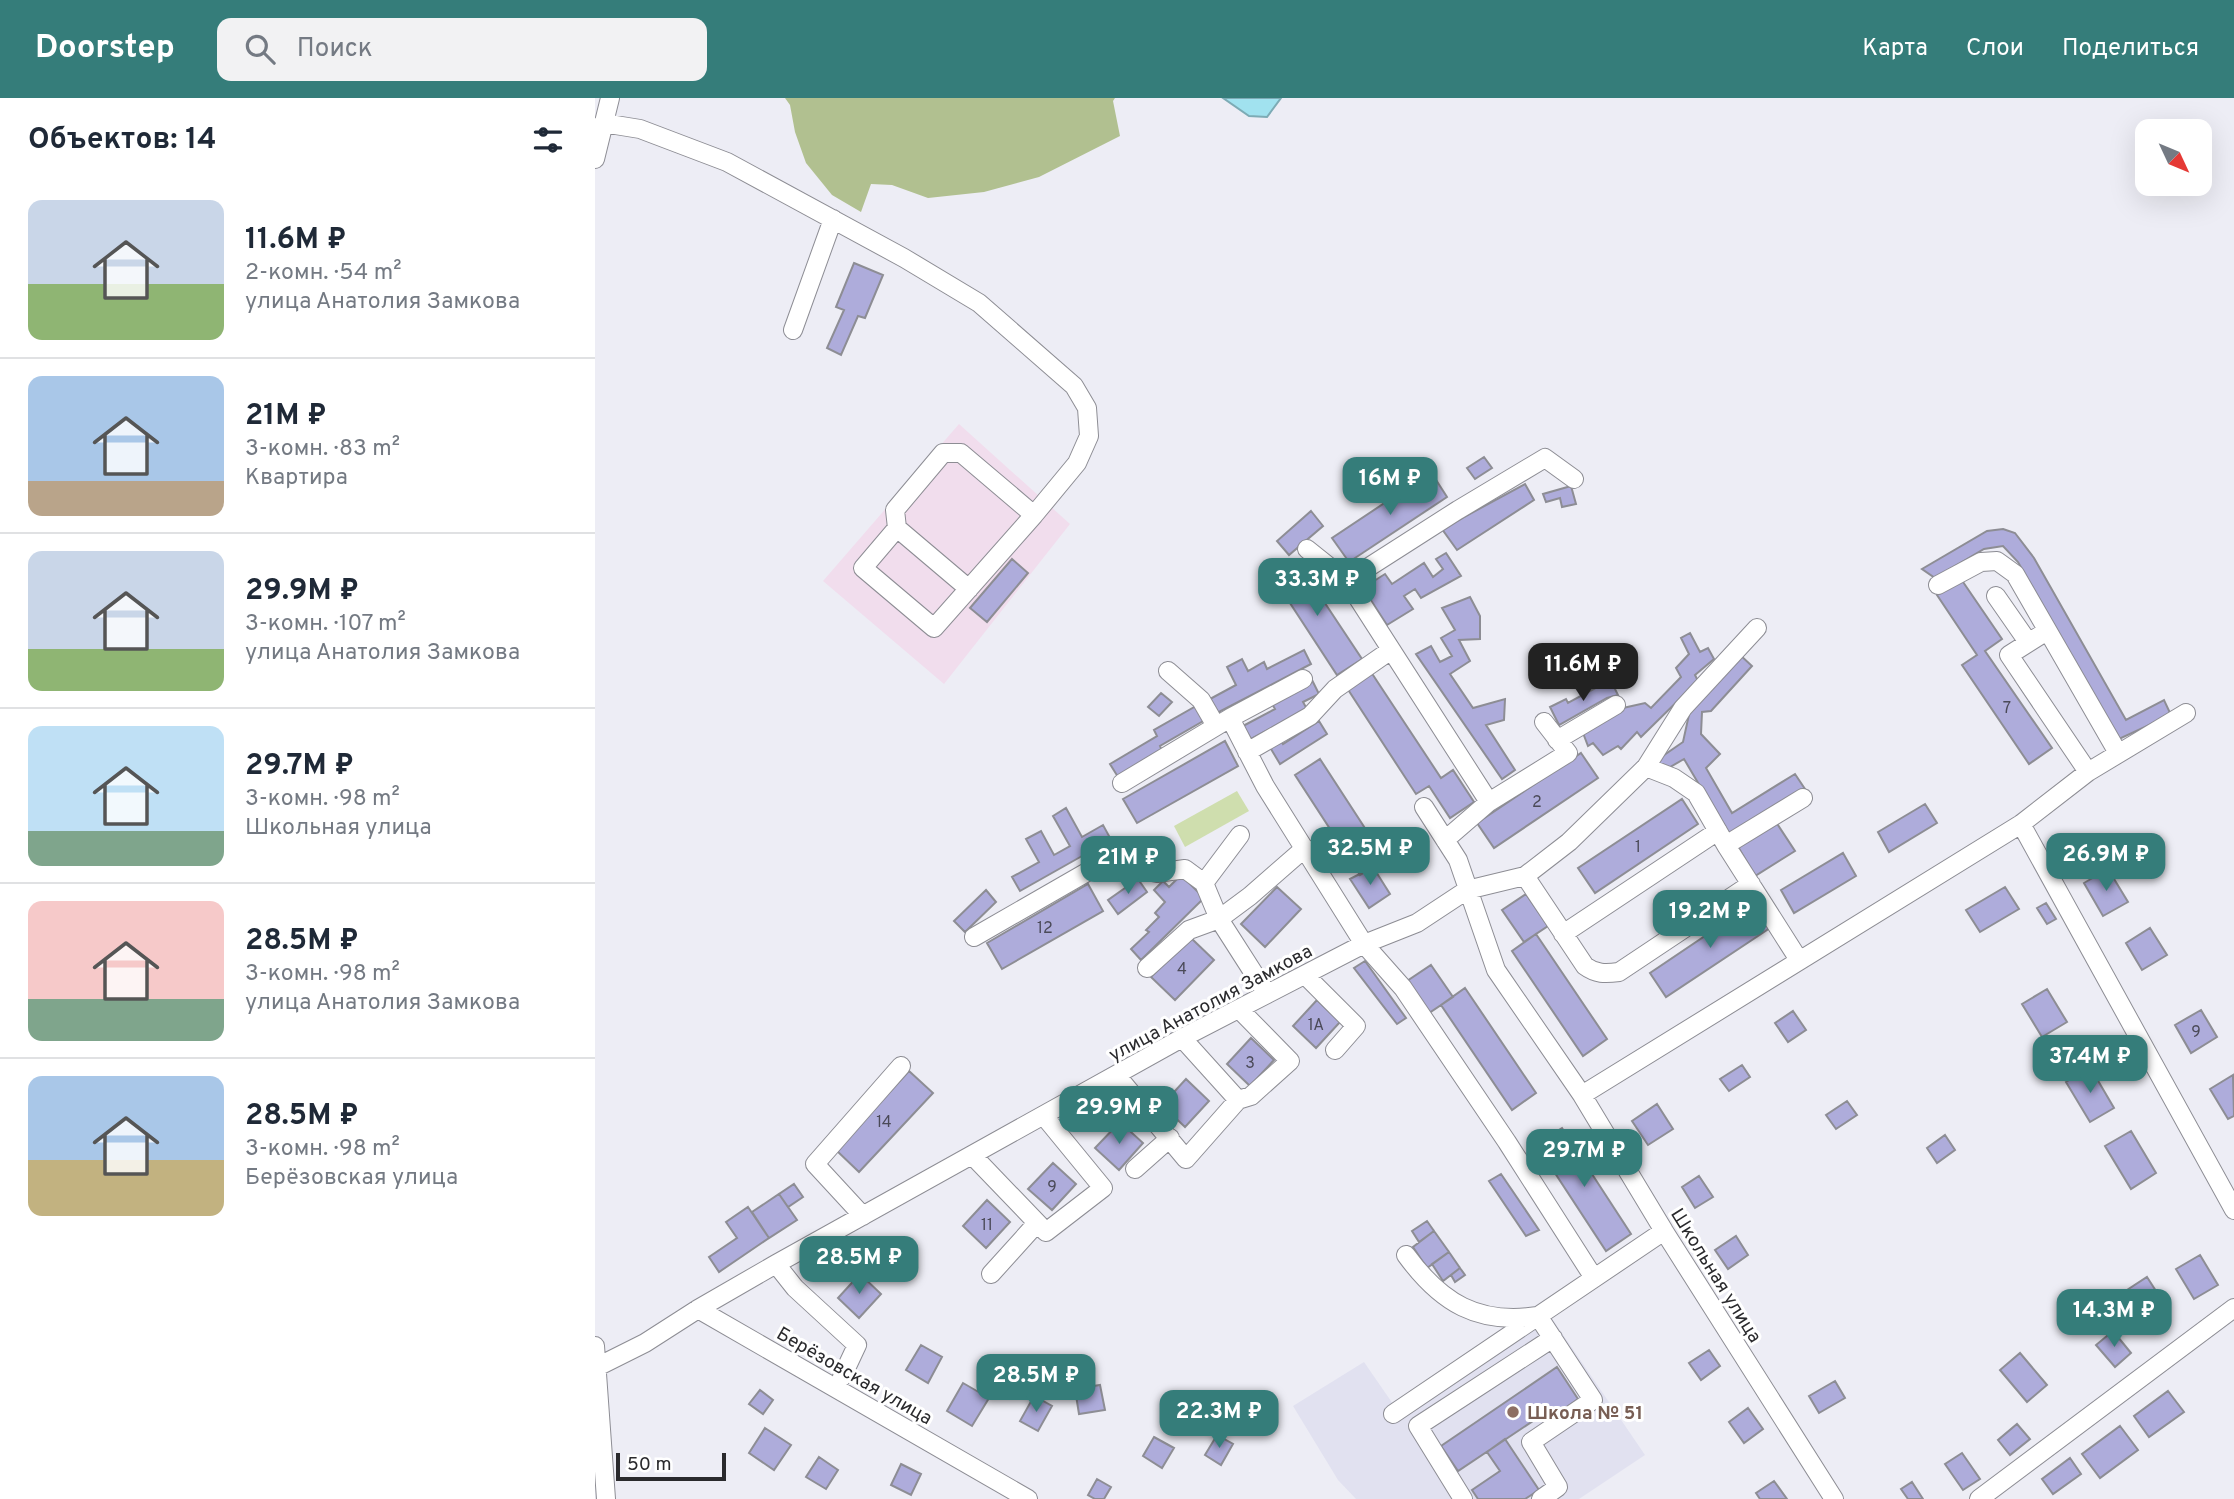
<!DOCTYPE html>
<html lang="ru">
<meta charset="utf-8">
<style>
:root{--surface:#fff;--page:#f2f2f3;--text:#1f2937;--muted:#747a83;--line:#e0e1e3;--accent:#357d7a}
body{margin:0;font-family:Overpass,sans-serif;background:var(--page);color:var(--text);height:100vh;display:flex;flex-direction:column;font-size:26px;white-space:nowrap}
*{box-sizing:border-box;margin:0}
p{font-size:23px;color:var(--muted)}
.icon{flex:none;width:38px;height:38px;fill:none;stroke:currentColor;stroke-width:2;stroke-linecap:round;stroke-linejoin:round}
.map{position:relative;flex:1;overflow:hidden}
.sheet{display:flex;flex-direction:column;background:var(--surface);width:595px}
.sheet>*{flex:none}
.needle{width:46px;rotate:134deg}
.controls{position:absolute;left:1540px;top:21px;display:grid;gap:14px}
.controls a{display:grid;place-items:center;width:77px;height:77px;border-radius:14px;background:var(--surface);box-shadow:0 7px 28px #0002;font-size:35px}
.scale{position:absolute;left:21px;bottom:18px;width:110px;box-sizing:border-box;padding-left:7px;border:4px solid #2a2a2d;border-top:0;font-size:19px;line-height:24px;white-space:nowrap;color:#2a2a2d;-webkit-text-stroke:5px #fff;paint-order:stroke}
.price{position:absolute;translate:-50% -60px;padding:0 16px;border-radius:14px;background:var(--accent);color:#fff;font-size:23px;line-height:46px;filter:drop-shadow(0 2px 4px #0008)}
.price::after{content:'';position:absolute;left:50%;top:42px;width:21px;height:16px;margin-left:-10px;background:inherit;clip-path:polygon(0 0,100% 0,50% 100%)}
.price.active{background:#222;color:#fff}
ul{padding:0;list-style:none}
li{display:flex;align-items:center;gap:21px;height:175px;padding:0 28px}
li+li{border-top:2px solid var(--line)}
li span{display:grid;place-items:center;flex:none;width:196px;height:140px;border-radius:14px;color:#555}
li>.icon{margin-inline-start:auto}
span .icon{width:84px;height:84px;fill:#fffc;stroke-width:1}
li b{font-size:30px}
h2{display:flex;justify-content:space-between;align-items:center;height:84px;padding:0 28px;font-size:30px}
header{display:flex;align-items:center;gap:42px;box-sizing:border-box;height:98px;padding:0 35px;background:var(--accent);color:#fff}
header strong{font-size:33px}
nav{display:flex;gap:38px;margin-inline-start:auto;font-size:24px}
.search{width:490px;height:63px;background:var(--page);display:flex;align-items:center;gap:18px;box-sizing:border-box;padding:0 24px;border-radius:14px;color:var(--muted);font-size:26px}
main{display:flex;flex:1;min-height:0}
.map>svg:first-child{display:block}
.industrial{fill:#f1dded}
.built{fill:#e1e1f0}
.green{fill:#cfdeae}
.forest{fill:#b1c090}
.water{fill:#a1e2ef;stroke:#7dabb5;stroke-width:2}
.building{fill:#aeacdb;stroke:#8d8d94;stroke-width:2}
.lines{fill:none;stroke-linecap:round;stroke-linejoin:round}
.minor-casing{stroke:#8d8d94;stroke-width:20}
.minor{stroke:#fff;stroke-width:18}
.education-dot{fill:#8d6e63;stroke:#fff;stroke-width:2.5}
.labels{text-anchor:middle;stroke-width:6;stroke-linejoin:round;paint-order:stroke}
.number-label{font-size:16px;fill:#4b4a58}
.street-label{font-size:19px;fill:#2a2a2d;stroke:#fff}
.education-label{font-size:19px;font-weight:bold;fill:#785e54;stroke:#fff;text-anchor:start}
</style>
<header>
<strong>Doorstep</strong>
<div class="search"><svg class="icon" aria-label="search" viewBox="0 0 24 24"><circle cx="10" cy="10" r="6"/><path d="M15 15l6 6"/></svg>Поиск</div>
<nav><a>Карта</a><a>Слои</a><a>Поделиться</a></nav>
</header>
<main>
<section class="sheet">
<h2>Объектов: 14<svg class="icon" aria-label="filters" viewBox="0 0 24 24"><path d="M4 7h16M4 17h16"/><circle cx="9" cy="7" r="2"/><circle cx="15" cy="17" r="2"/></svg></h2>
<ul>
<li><span style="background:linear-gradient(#c9d6e8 60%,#8fb573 0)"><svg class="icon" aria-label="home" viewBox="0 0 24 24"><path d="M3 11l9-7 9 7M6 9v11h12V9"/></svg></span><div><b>11.6M ₽</b><p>2-комн. · 54 m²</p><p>улица Анатолия Замкова</p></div></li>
<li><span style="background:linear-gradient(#a9c7e8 75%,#b9a48a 0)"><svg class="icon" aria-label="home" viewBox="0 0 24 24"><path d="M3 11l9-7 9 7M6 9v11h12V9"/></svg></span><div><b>21M ₽</b><p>3-комн. · 83 m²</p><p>Квартира</p></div></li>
<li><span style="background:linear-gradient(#c9d6e8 70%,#8fb573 0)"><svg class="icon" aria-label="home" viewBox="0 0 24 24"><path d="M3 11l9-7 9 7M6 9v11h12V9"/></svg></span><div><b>29.9M ₽</b><p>3-комн. · 107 m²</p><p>улица Анатолия Замкова</p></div></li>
<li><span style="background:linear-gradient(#bfe0f5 75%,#7fa58c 0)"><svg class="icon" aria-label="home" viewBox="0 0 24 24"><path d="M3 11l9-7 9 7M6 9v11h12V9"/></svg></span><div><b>29.7M ₽</b><p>3-комн. · 98 m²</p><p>Школьная улица</p></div></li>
<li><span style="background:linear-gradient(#f6c9c9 70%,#7fa58c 0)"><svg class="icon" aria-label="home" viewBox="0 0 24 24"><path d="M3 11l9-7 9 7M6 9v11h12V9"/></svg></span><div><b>28.5M ₽</b><p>3-комн. · 98 m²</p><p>улица Анатолия Замкова</p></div></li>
<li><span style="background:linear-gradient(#a9c7e8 60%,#c2b280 0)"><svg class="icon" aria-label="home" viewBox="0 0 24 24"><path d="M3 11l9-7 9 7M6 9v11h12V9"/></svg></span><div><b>28.5M ₽</b><p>3-комн. · 98 m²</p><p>Берёзовская улица</p></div></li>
</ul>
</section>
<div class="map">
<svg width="1639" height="1401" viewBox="0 0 1639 1401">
<rect width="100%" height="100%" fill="#ededf5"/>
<!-- industrial -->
<path class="industrial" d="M364,326L475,426L349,586L228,483Z"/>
<!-- built -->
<path class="built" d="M956,1219L1050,1357L984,1401H761L743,1382L698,1308L769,1264L807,1319Z"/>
<!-- green -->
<path class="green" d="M642,693L654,713L590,749L579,728Z"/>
<!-- forest -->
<path class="forest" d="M190,0H520L518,3L525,38L444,79L389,94L333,100L297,87L276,86L266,114L237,97L211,65L200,34L195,7Z"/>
<!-- water -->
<path class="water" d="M628,0H686L672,19L654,18Z"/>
<!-- building -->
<path class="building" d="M259,165L288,177L270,220L263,218L246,257L232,250L249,212L241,209Z
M889,359L897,370L880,381L872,370Z
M836,374L852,399L754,464L737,440Z
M930,386L939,402L862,452L847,431Z
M976,388L981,406L967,409L965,400L951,404L948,396Z
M716,413L728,428L694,457L682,443Z
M1408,431L1420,435L1439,460L1531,622L1569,602L1576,617L1524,641L1423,464L1408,448L1389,451L1340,480L1327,471L1392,433Z
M851,455L866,478L826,500L820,491L809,498L818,511L792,527L768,490L790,476L797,486L829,465L838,479L848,471L841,461Z
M417,461L433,475L392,524L375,510Z
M702,463L767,561L742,577L678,479Z
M1366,481L1407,541L1390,553L1457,650L1434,666L1367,567L1382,557L1342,497Z
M875,499L885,518V541L864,542L875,563L855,576L878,610L910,601L909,622L891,627L920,672L907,681L821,556L836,548L845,564L857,558L846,540L860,532L847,510Z
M1095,535L1105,554L1113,550L1119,561L1100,577L1103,583L1046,639L1042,634L1026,651L1023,648L1008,657L998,645L993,648L988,635L1028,610L1050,605L1056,610L1086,579L1081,570L1094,556L1086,540Z
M709,552L716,566L622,615L615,601L641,587L632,569L647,561L653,573L669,564L672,571Z
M1144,556L1157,568L1116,613L1107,614L1106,636L1125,656L1111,670L1137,715L1200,676L1210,691L1135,739L1089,661L1070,672L1062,662L1088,644L1095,612Z
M776,574L846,680L858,672L879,704L855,720L834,688L821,696L752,590Z
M717,582L724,596L708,604L712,611L656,641L648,628L680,611L676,604Z
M1016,583L1023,597L1012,600L964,627L955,609L971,601L973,605L1006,587Z
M566,595L577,604L564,618L553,609Z
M601,608L610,622L565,648L567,653L523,679L515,666L562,638L559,632Z
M724,623L732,636L685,666L673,646L684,639L688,646Z
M630,643L643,668L542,725L528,701Z
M986,655L1003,680L899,750L882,725Z
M725,661L790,761L765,777L700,677Z
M1087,701L1103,726L1000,795L983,770Z
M1330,706L1342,725L1294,754L1283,734Z
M471,710L487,739L508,727L525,758L512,765L503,749L425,793L417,779L444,764L431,741L446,733L459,757L475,748L458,718Z
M1181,724L1200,753L1160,778L1142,747Z
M1248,755L1261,778L1199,815L1186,792Z
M778,769L795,796L774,810L755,781Z
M1513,771L1533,804L1508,818L1489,785Z
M586,777L609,800L546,862L536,851L554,834L551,832L564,819L560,815L570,804L559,792L568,783L574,789Z
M543,781L552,794L523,816L513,802Z
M493,786L508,813L407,871L392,845Z
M682,789L706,811L670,849L646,826Z
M1410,789L1424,811L1385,834L1371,812Z
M391,792L401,804L370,834L359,823Z
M931,796L953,828L929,844L907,812Z
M1159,805L1175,830L1071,899L1055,875Z
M1451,805L1461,821L1452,826L1442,810Z
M1555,830L1572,857L1547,872L1531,845Z
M941,836L1012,941L988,958L917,853Z
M595,839L619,862L580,902L556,879Z
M770,863L811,920L802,926L759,870Z
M836,867L858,899L834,915L812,883Z
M870,890L941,995L917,1012L846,907Z
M1452,891L1472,924L1447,939L1427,906Z
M722,902L745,924L721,950L698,928Z
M1606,912L1622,939L1596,955L1580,927Z
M1198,913L1211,932L1193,944L1180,925Z
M656,940L679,962L655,988L632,966Z
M1504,944L1512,957L1492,969L1484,955Z
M1147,967L1155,979L1134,993L1125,981Z
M1495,969L1519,1010L1495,1024L1471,984Z
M314,973L338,995L264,1074L241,1052Z
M1638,977L1639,1018L1633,1021L1615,991Z
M591,981L614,1003L590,1029L567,1007Z
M1252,1003L1262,1017L1241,1031L1231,1017Z
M1062,1006L1078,1031L1053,1047L1037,1023Z
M525,1024L548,1045L524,1072L500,1050Z
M967,1030L1036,1136L1011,1153L941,1046Z
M1536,1033L1561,1075L1536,1091L1510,1048Z
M1350,1037L1360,1052L1342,1065L1332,1050Z
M458,1065L481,1086L457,1112L433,1091Z
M906,1076L944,1132L931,1138L894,1083Z
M1104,1078L1118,1099L1100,1110L1087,1089Z
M199,1086L208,1099L193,1109L184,1096Z
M184,1096L202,1122L174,1140L157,1114Z
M392,1102L415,1124L391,1150L368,1128Z
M153,1109L174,1140L124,1174L114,1159L142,1140L131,1124Z
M832,1123L839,1133L824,1144L817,1133Z
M839,1133L854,1154L832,1170L818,1149Z
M1141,1138L1153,1157L1133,1171L1120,1152Z
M854,1154L865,1170L848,1183L837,1166Z
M1605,1157L1623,1187L1599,1201L1581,1171Z
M865,1170L870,1177L860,1184L856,1177Z
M265,1176L286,1196L264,1220L243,1200Z
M1552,1179L1561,1193L1542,1206L1532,1192Z
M1553,1206L1564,1218L1547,1232L1536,1221Z
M1518,1233L1536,1255L1520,1269L1501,1247Z
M326,1247L347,1259L333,1285L311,1272Z
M1114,1252L1125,1268L1106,1282L1094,1265Z
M1425,1255L1452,1287L1432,1304L1405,1272Z
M962,1269L983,1301L951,1324L947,1317L863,1373L846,1348Z
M1240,1283L1250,1300L1224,1315L1214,1298Z
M368,1285L394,1300L377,1328L352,1313Z
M505,1287L510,1312L484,1316L480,1291Z
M165,1292L178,1302L168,1316L154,1306Z
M1573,1293L1589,1314L1554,1339L1539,1318Z
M439,1298L457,1308L443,1333L425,1323Z
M1153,1310L1168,1331L1149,1345L1134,1324Z
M1422,1326L1435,1341L1415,1357L1403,1342Z
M1525,1328L1543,1352L1505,1380L1487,1356Z
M170,1330L196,1347L179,1372L154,1355Z
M622,1337L638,1346L626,1367L610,1357Z
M559,1339L579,1350L567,1370L548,1358Z
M910,1341L944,1392L930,1401H883L877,1392L905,1373L892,1354Z
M1367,1355L1385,1381L1368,1392L1350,1366Z
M224,1359L243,1372L231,1391L211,1379Z
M1475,1360L1486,1376L1458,1396L1447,1381Z
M306,1366L326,1376L316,1397L296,1387Z
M502,1381L516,1389L509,1401H500L493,1397Z
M1179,1383L1192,1401H1165L1161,1395Z
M1317,1384L1328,1401H1313L1306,1391Z"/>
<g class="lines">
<!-- minor casing -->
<g class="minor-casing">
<path id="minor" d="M8,25L45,31L132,64L309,160L384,205L479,288L492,310L494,338L482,365L439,417L339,530L268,470L302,430L300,412L348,355H366L439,417
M0,61L15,0
M198,232L238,121
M302,430L374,491
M712,451L752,483L894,704
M752,483L863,412L950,360L979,381
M1343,487L1386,464L1402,463L1420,476L1523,655
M1401,498L1433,544
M1452,533L1414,557L1493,674
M573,573L606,602L621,628
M635,620L670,688L769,846L808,890L912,1044L999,1180
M962,642L1021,607
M652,654L715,618L740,591L796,552
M1051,669L1079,680L1101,695L1132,749L1204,862
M527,685L635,620L708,581
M829,709L863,762L901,872L987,997L1069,1133L1239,1401
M1426,726L1639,1112
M850,742L894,704L973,655L949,624
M1131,747L1208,700
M930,778L990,868C1001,876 1010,876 1024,874L1156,786
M609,785L645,737
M968,836L1123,733
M379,839L499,770H535L562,775L590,771L609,785L624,821L672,896
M552,870L594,832L624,821L655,798L710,750
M710,877L761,928L740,952
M522,978L591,1061L643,1002L587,940
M987,997L1426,726L1493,674L1591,615
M643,1002L656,998L695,963L644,911
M377,1057L451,1134L508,1090L449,1018
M540,1071L575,1040
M268,1118L220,1066L306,968
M811,1157C846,1205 883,1227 943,1218L998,1302L936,1344L963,1389L946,1401
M181,1166L200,1190L262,1247L247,1279
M396,1176L442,1125
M103,1211L433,1401
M0,1248L11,1401
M0,1270L50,1245L103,1211L181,1166L587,940L769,846L822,825L872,792L930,778L974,744L1051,669L1088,610L1162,530
M798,1316L1069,1133
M868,1401L823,1328L958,1240
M1384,1401L1639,1210"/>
</g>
<!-- minor -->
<use href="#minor" class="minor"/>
</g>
<!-- markers -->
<circle class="education-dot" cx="918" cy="1314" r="7"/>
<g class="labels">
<!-- number labels -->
<g class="number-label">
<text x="1412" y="615">7</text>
<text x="942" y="709">2</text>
<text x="1043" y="754">1</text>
<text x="450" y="835">12</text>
<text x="587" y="876">4</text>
<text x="721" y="932">1А</text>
<text x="1601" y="939">9</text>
<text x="655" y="970">3</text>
<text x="289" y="1029">14</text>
<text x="457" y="1094">9</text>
<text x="392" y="1132">11</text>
</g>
<!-- street labels -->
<g class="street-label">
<text transform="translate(615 904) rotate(-28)" y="7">улица Анатолия Замкова</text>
<text transform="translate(1122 1177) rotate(58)" y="7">Школьная улица</text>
<text transform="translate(260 1277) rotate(30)" y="7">Берёзовская улица</text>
</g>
<!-- education labels -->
<g class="education-label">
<text x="932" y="1321">Школа № 51</text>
</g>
</g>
</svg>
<div class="controls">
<a><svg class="needle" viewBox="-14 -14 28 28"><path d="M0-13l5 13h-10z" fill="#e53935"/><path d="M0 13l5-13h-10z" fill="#747a83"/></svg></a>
</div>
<div class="scale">50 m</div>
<b class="price" style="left:795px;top:419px">16M ₽</b>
<b class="price" style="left:722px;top:520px">33.3M ₽</b>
<b class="price active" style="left:988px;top:605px">11.6M ₽</b>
<b class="price" style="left:775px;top:789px">32.5M ₽</b>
<b class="price" style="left:1511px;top:795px">26.9M ₽</b>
<b class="price" style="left:533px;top:798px">21M ₽</b>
<b class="price" style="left:1115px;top:852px">19.2M ₽</b>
<b class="price" style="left:1495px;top:997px">37.4M ₽</b>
<b class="price" style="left:524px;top:1048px">29.9M ₽</b>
<b class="price" style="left:989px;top:1091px">29.7M ₽</b>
<b class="price" style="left:264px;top:1198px">28.5M ₽</b>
<b class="price" style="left:1519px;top:1251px">14.3M ₽</b>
<b class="price" style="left:441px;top:1316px">28.5M ₽</b>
<b class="price" style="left:624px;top:1352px">22.3M ₽</b>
</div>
</main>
